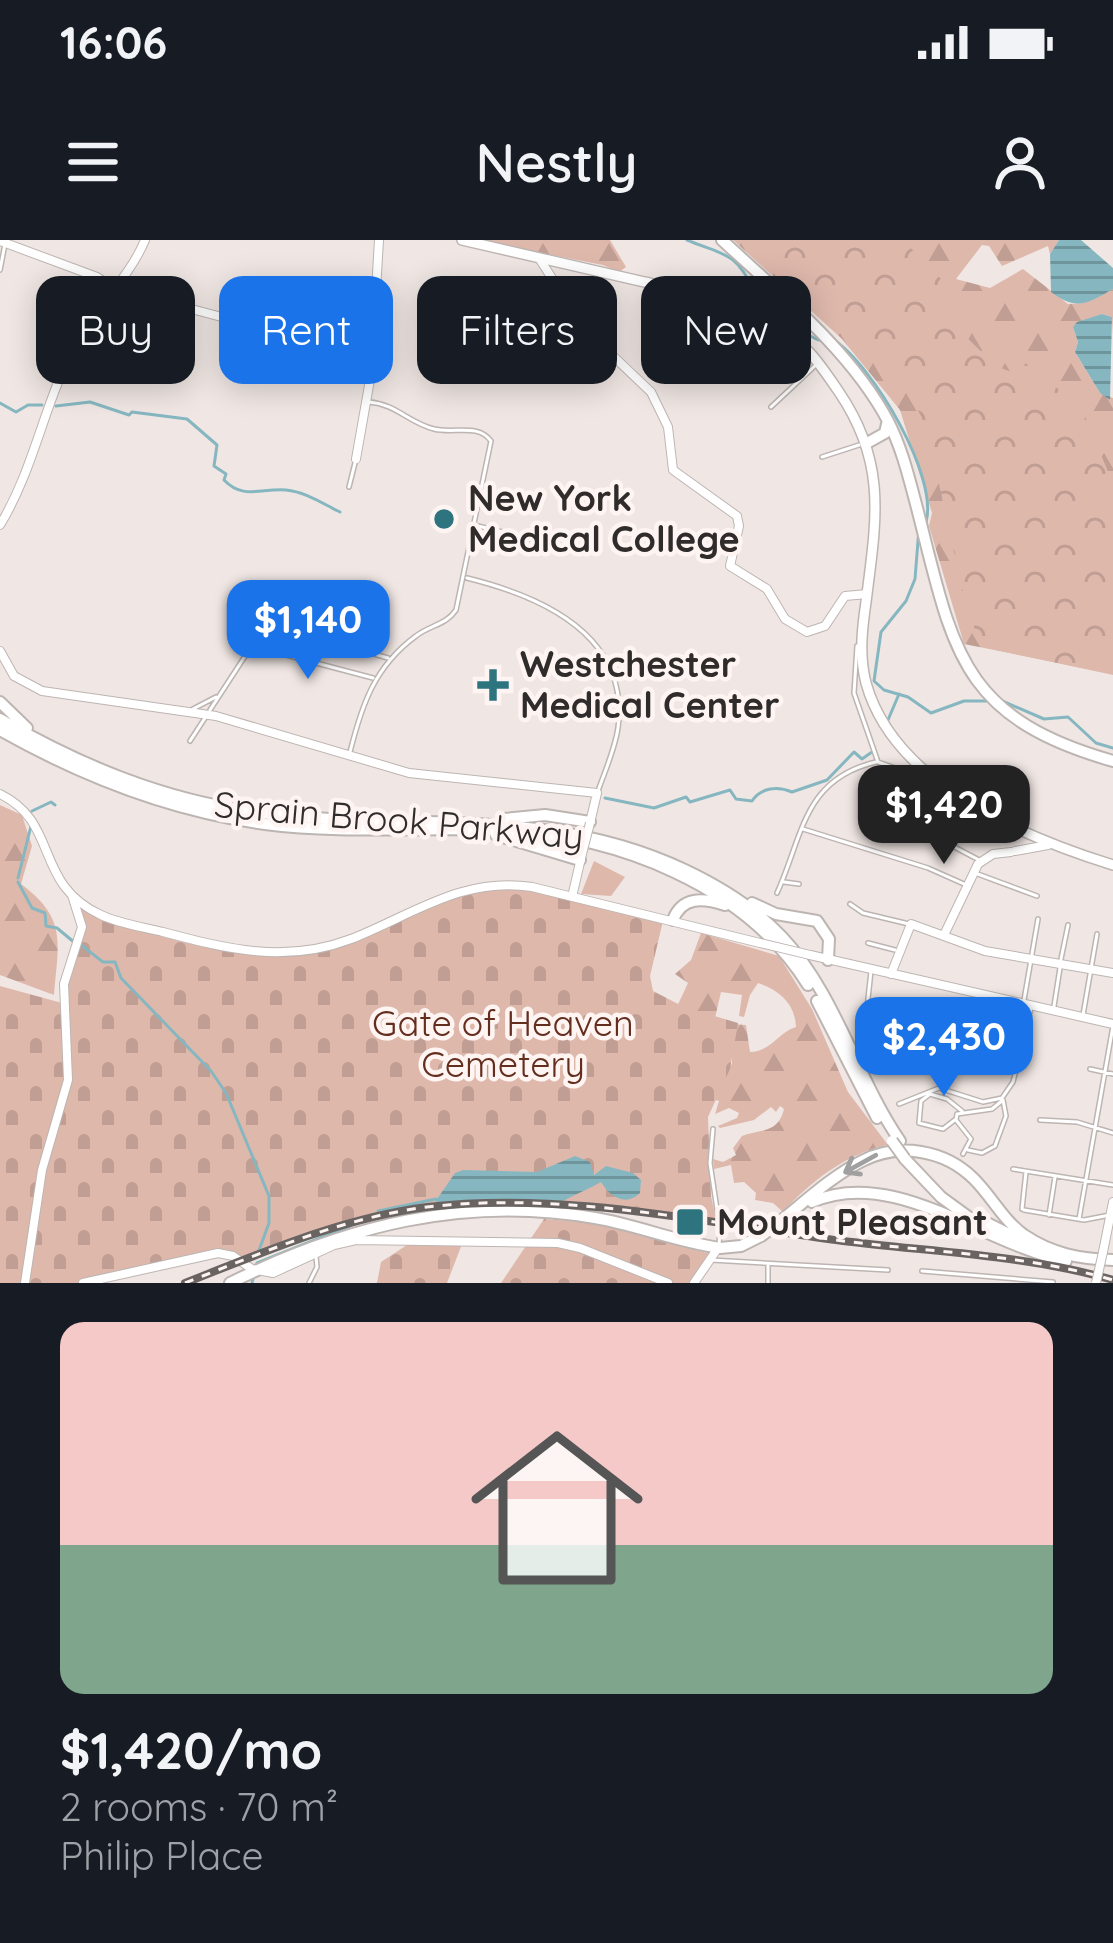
<!DOCTYPE html>
<meta charset="utf-8">
<style>
:root{--surface:#171b24;--page:#20242c;--text:#f1f3f6;--muted:#9ea1a6;--accent:#1a73e8}
body{margin:0;font-family:Quicksand,sans-serif;background:var(--page);color:var(--text);height:100vh;display:flex;flex-direction:column;font-size:45px;white-space:nowrap}
*{box-sizing:border-box;margin:0}
p{font-size:39px;color:var(--muted)}
.icon{flex:none;width:66px;height:66px;fill:none;stroke:currentColor;stroke-width:2;stroke-linecap:round;stroke-linejoin:round}
.map{position:relative;height:1043px;overflow:hidden}
.drawer{display:flex;flex-direction:column;background:var(--surface);flex:1}
.drawer>*{flex:none}
.guide{position:absolute;left:36px;top:36px;width:1041px;height:108px;display:flex;gap:24px}
.price{position:absolute;translate:-50% -102px;padding:0 27px;border-radius:24px;background:var(--accent);color:#fff;font-size:39px;line-height:78px;filter:drop-shadow(0 3px 6px #0008)}
.price::after{content:'';position:absolute;left:50%;top:72px;width:36px;height:27px;margin-left:-18px;background:inherit;clip-path:polygon(0 0,100% 0,50% 100%)}
.price.on{background:#222;color:#fff}
ul{padding:0;list-style:none}
li{display:grid;align-content:center;gap:24px;height:636px;padding:0 60px}
li span{display:grid;place-items:center;height:372px;border-radius:24px;color:#555}
li>.icon{margin-inline-start:auto}
span .icon{width:216px;height:216px;fill:#fffc;stroke-width:1}
li b{font-size:51px}
.tag{padding:0 42px;border-radius:24px;background:var(--surface);box-shadow:0 6px 30px #0003;font-size:42px;line-height:108px}
.tag.on{background:var(--accent);color:#fff}
.status{display:flex;justify-content:space-between;align-items:center;height:84px;padding:0 60px;background:var(--surface);direction:ltr}
.status svg{height:33px;fill:currentColor}
header{display:flex;justify-content:space-between;align-items:center;height:156px;padding:0 60px;background:var(--surface);font-size:54px;font-weight:600}
.map>svg:first-child{display:block}
.grass{fill:#dfb8ac}
.forest{fill:url(#forest-firs)}
.cemetery{fill:url(#cemetery-stones)}
.park{fill:url(#park-crowns)}
.water{fill:url(#water-rules)}
.lines{fill:none;stroke-linecap:round;stroke-linejoin:round}
.stream{stroke:#86b7c0;stroke-width:3}
.street-casing{stroke:#bdb5b2;stroke-width:6}
.secondary-casing{stroke:#bdb5b2;stroke-width:10}
.primary-casing{stroke:#bdb5b2;stroke-width:12}
.highway-casing{stroke:#bdb5b2;stroke-width:14}
.street{stroke:#fff;stroke-width:3}
.secondary{stroke:#fff;stroke-width:8}
.primary{stroke:#fff;stroke-width:9}
.highway{stroke:#fff;stroke-width:10}
.rail-casing{stroke:#696462;stroke-width:8}
.rail{stroke:#fef4f2;stroke-width:3;stroke-dasharray:9;stroke-linecap:butt}
.secondary-bridge-casing{stroke:#bdb5b2;stroke-width:10;stroke-linecap:butt}
.highway-bridge-casing{stroke:#bdb5b2;stroke-width:14;stroke-linecap:butt}
.secondary-bridge{stroke:#fff;stroke-width:8}
.highway-bridge{stroke:#fff;stroke-width:10}
.oneway{stroke:#a1a0a0}
.poi-dot{fill:#2d747f;stroke:#fef4f2;stroke-width:4.5}
.labels{text-anchor:middle;stroke-width:9;stroke-linejoin:round;paint-order:stroke}
.poi-label{font-size:36px;font-weight:bold;fill:#2f2c2b;stroke:#fef4f2;text-anchor:start}
.street-label{font-size:36px;fill:#2f2c2b;stroke:#fef4f2}
.park-label{font-size:36px;fill:#642e1f;stroke:#fef4f2}
</style>
<div class="status"><b>16:06</b><svg viewBox="0 0 49 12"><path d="M0 12V9h3v3zM5 12V6h3v6zM10 12V3h3v9zM15 12V0h3v12zM26 1h20v11H26zM47 4h2v5h-2z"/></svg></div>
<header><svg class="icon" aria-label="menu" viewBox="0 0 24 24"><path d="M4 6h16M4 12h16M4 18h16"/></svg>Nestly<svg class="icon" aria-label="person" viewBox="0 0 24 24"><circle cx="12" cy="8" r="4"/><path d="M4 21q1-7 8-7t8 7"/></svg></header>
<div class="map">
<svg width="1113" height="1043" viewBox="0 0 1113 1043">
<defs>
<pattern id="forest-firs" width="22" height="20" patternUnits="userSpaceOnUse" patternTransform="scale(3)"><rect width="22" height="20" fill="#dfb8ac"/><path d="M5 1l3.5 6h-7zM16 11l3.5 6h-7z" fill="#c09e94"/></pattern>
<pattern id="cemetery-stones" width="16" height="16" patternUnits="userSpaceOnUse" patternTransform="scale(3)"><rect width="16" height="16" fill="#dfb8ac"/><path d="M2 7V4a2 2 0 0 1 4 0v3zM10 15v-3a2 2 0 0 1 4 0v3z" fill="#c09e94"/></pattern>
<pattern id="park-crowns" width="20" height="18" patternUnits="userSpaceOnUse" patternTransform="scale(3)"><rect width="20" height="18" fill="#dfb8ac"/><path d="M2 6a3 3 0 1 1 6 0M12 15a3 3 0 1 1 6 0" fill="none" stroke="#c09e94"/></pattern>
<pattern id="water-rules" width="6" height="5" patternUnits="userSpaceOnUse" patternTransform="scale(3)"><rect width="6" height="5" fill="#86b7c0"/><path d="M0 2.5h6" fill="none" stroke="#6e959c"/></pattern>
</defs>
<rect width="100%" height="100%" fill="#f0e7e4"/>
<!-- grass -->
<path class="grass" d="M594,621L625,637L611,656L581,654Z"/>
<!-- forest -->
<path class="forest" d="M474,0H610L626,27L619,32L603,25Z
M733,0H1059L1050,14L1048,6L1002,26L989,6L982,5L956,39L990,48L1023,29L1068,64L1083,63L1113,49V95L1112,77L1102,74L1073,87L1078,102L1075,112L1100,153L1113,158V434L964,404L929,286L932,273L900,170L842,99Z
M0,565L22,575L32,606L21,644C68,679 58,703 54,755L0,735Z
M701,693L779,716L812,769L848,852L888,905C847,913 810,942 783,972L773,963L755,960L756,953L744,942L734,943L731,925L714,929L713,919L723,922L736,915L733,908L742,896C760,889 778,894 784,869L780,866L776,872L771,867L754,880L720,888L718,886L737,878L739,873L729,868L715,874L719,861L700,855L732,824V784L746,785L750,812C772,811 777,793 796,787C795,763 779,750 758,743L750,755L744,777L739,776L742,755L721,752L715,778L673,775L688,743L675,734L691,720Z"/>
<!-- cemetery -->
<path class="cemetery" d="M521,647L663,681L650,736L653,751L684,767L738,783L730,829L708,877L711,956L717,983C672,980 627,968 581,964C450,952 362,973 240,1019L220,1011L78,1043H27L45,929L67,857V737L84,685L79,664C136,694 256,729 320,710C370,695 415,664 466,651C483,646 504,648 521,647Z
M0,746L62,763L66,838L37,945L23,1043H0Z
M544,979L605,984L710,1014L690,1043H501Z
M410,1003L462,1004L447,1043H377L381,1022Z"/>
<!-- park -->
<path class="park" d="M760,0H903L943,41L956,87L996,126L1014,133L1024,122L1081,167L1109,234L1113,253V435L996,410L979,402L964,356L930,204L905,132L873,97Z"/>
<!-- water -->
<path class="water" d="M1059,0H1081L1113,28V49C1087,64 1076,71 1051,52L1050,14Z
M1102,74L1112,77L1110,160L1100,153L1075,112L1078,102L1073,87L1077,82Z
M575,916L590,922L594,935L606,926L633,933L641,940L640,953C626,967 610,957 601,942C589,949 576,954 563,961L435,962L455,933L463,930L537,932Z"/>
<g class="lines">
<!-- stream -->
<path class="stream" d="M687,0C723,15 736,11 754,51C789,58 790,90 819,100
M834,100C873,126 939,237 926,282
M0,163L16,172L28,165H42
M56,166L90,162L129,175L132,172L187,179L217,205L214,226L226,234L224,240C243,260 261,248 286,250C306,252 323,264 340,272
M919,288L915,339L906,361L881,392L874,441L884,450L908,457L931,473L964,461H991
M1000,460L1044,479L1068,477L1096,503L1113,508
M888,480L899,454
M605,558L654,568L686,557L690,562L730,550L736,559L752,561C761,547 778,546 792,552L827,540L854,512L862,519L872,512
M32,571L51,562L55,565
M18,638L31,586
M18,642L32,668L45,673L46,686L57,688L75,703
M81,705L103,722H115L121,738L211,831L226,853L269,956V983L258,1013
M378,971L436,959
M257,1023L350,986
M252,1043L253,1039"/>
<!-- street casing -->
<g class="street-casing">
<path id="street" d="M0,30L5,4
M771,167L818,123
M822,217L859,205
M349,247L356,219
M478,286L539,301
M467,338C540,356 630,394 618,488C615,509 605,531 598,551
M857,406L854,453L878,522L909,533L965,570L990,577
M373,438L252,406L242,399L247,382L255,380L388,418
M193,469L216,457
M210,470L251,407
M190,501L205,478
M350,512C362,464 375,426 416,396C430,385 446,385 456,370L491,201C478,183 454,194 434,189C409,183 396,164 369,162
M803,589L928,628L964,644
M928,593L979,620
M975,633L1037,656
M784,642L799,644
M777,653C803,596 803,539 876,522
M850,664L863,673L909,684
M868,703L895,710
M1061,719L1068,685
M871,731L867,768L879,781H894
M1024,760L1038,679
M1054,766L1060,728
M1083,775L1097,694
M1090,829L1113,834
M899,864L939,848L983,862L1002,858L1013,842L1031,768
M956,879L943,889L919,883L921,861L930,854L947,859L962,871
M1040,880L1077,882L1113,893
M713,889L710,923L720,989L719,1006
M968,910L982,913L995,906L1006,876L1003,860
M963,914L971,899L956,880L957,874L992,869L1003,860
M1013,929L1113,945
M1022,969L1026,932
M1024,970L1084,980L1110,975
M1049,975L1055,937
M1079,979L1113,786
M711,1020L888,1030
M768,1025V1043
M922,1031L1053,1042
M309,1043L317,1027L316,1017"/>
</g>
<!-- secondary casing -->
<g class="secondary-casing">
<path id="secondary" d="M0,1L97,37L134,61L165,62L372,117
M539,18L555,43L600,78L611,114L651,152L668,187L673,230L737,276L739,286L730,326L767,349L785,379L807,392L825,386L845,356L867,354
M356,219L371,134L379,0
M0,285C33,231 44,166 72,110C92,70 128,41 145,0
M0,411L14,436L42,451L216,476L409,533L597,553L590,583
M0,554C60,583 33,644 101,675C120,684 143,687 163,692C227,709 286,724 351,699C412,675 463,636 532,647L760,703
M1015,611L1048,605
M572,657L581,618
M944,695L978,624L993,614L1011,612
M810,715L1113,784
M891,734L911,684L985,711L1113,733
M1103,1012L1113,962
M25,1043L42,930L68,840L64,744L82,687L72,655
M83,1043L218,1013L233,1016L252,1029L273,1033L334,1005L356,1000L558,1003L580,1008L668,1043
M694,1043L718,1008"/>
</g>
<!-- primary casing -->
<g class="primary-casing">
<path id="primary" d="M462,0C521,14 581,27 640,41C686,51 737,59 778,85C805,102 822,127 839,152C888,224 876,281 866,362C862,389 859,416 866,443C894,544 1023,597 1113,625"/>
</g>
<!-- highway casing -->
<g class="highway-casing">
<path id="highway" d="M722,0C780,54 851,111 888,181C902,208 909,238 917,268C953,408 958,477 1113,521
M867,203L885,193L887,184
M0,462L27,488
M0,479C80,525 163,560 255,572C403,593 544,563 685,630C721,647 755,668 782,697C836,754 856,837 900,901
M0,490C83,537 170,571 265,584C343,594 423,587 502,590C616,596 745,644 808,745
M504,579L545,575L590,582
M496,595L580,620
M752,663L776,674L817,681L829,699L828,720
M673,680C682,656 703,658 725,665
M817,761L877,878
M905,919L941,957L982,987
M812,962C894,926 983,1004 1066,1021
M977,978L1035,1007
M772,988C800,966 830,937 862,921C899,902 945,910 974,939C992,957 1003,980 1024,995C1052,1014 1080,1019 1113,1020
M230,1043C346,986 465,955 595,978C637,985 677,1002 720,1008L741,1006L761,996"/>
</g>
<!-- street -->
<use href="#street" class="street"/>
<!-- secondary -->
<use href="#secondary" class="secondary"/>
<!-- primary -->
<use href="#primary" class="primary"/>
<!-- highway -->
<use href="#highway" class="highway"/>
<!-- rail casing -->
<g class="rail-casing">
<path id="rail" d="M185,1043C264,1012 342,978 427,967C565,951 707,983 843,1001C932,1012 1027,1015 1113,1040"/>
</g>
<!-- rail -->
<use href="#rail" class="rail"/>
<!-- secondary-bridge casing -->
<g class="secondary-bridge-casing">
<path id="secondary-bridge" d="M581,618L590,583
M760,703L810,715
M1096,1043L1103,1012"/>
</g>
<!-- highway-bridge casing -->
<g class="highway-bridge-casing">
<path id="highway-bridge" d="M892,901L905,919
M761,996L772,988"/>
</g>
<!-- secondary-bridge -->
<use href="#secondary-bridge" class="secondary-bridge"/>
<!-- highway-bridge -->
<use href="#highway-bridge" class="highway-bridge"/>
</g>
<!-- one-way arrows -->
<defs><path id="oneway-shaft" d="M-6 0H5M1.5-3L5.5 0L1.5 3" fill="none" stroke-width="1.6" stroke-linecap="round" stroke-linejoin="round" transform="scale(3)"/></defs>
<use class="oneway" href="#oneway-shaft" transform="translate(860 924) rotate(151)"/>
<!-- markers -->
<g class="poi-dot">
<circle cx="444" cy="279" r="12"/>
<path d="M487 427h12v12h12v12h-12v12h-12v-12h-12v-12h12z"/>
<rect x="675" y="967" width="30" height="30" rx="6"/>
</g>
<g class="labels">
<!-- poi labels -->
<g class="poi-label">
<text x="468" y="271">New York<tspan x="468" dy="41">Medical College</tspan></text>
<text x="520" y="437">Westchester<tspan x="520" dy="41">Medical Center</tspan></text>
<text x="717" y="995">Mount Pleasant</text>
</g>
<!-- street labels -->
<g class="street-label">
<text transform="translate(399 580) rotate(5)" y="13">Sprain Brook Parkway</text>
</g>
<!-- park labels -->
<g class="park-label">
<text x="503" y="796">Gate of Heaven<tspan x="503" dy="41">Cemetery</tspan></text>
</g>
</g>
</svg>
<b class="price" style="left:308px;top:442px">$1,140</b>
<b class="price on" style="left:944px;top:627px">$1,420</b>
<b class="price" style="left:944px;top:859px">$2,430</b>
<div class="guide">
<a class="tag">Buy</a>
<a class="tag on">Rent</a>
<a class="tag">Filters</a>
<a class="tag">New</a>
</div>
</div>
<section class="drawer">
<ul>
<li><span style="background:linear-gradient(#f6c9c9 60%,#7fa58c 0)"><svg class="icon" aria-label="home" viewBox="0 0 24 24"><path d="M3 11l9-7 9 7M6 9v11h12V9"/></svg></span><div><b>$1,420/mo</b><p>2 rooms · 70 m²</p><p>Philip Place</p></div></li>
</ul>
</section>
